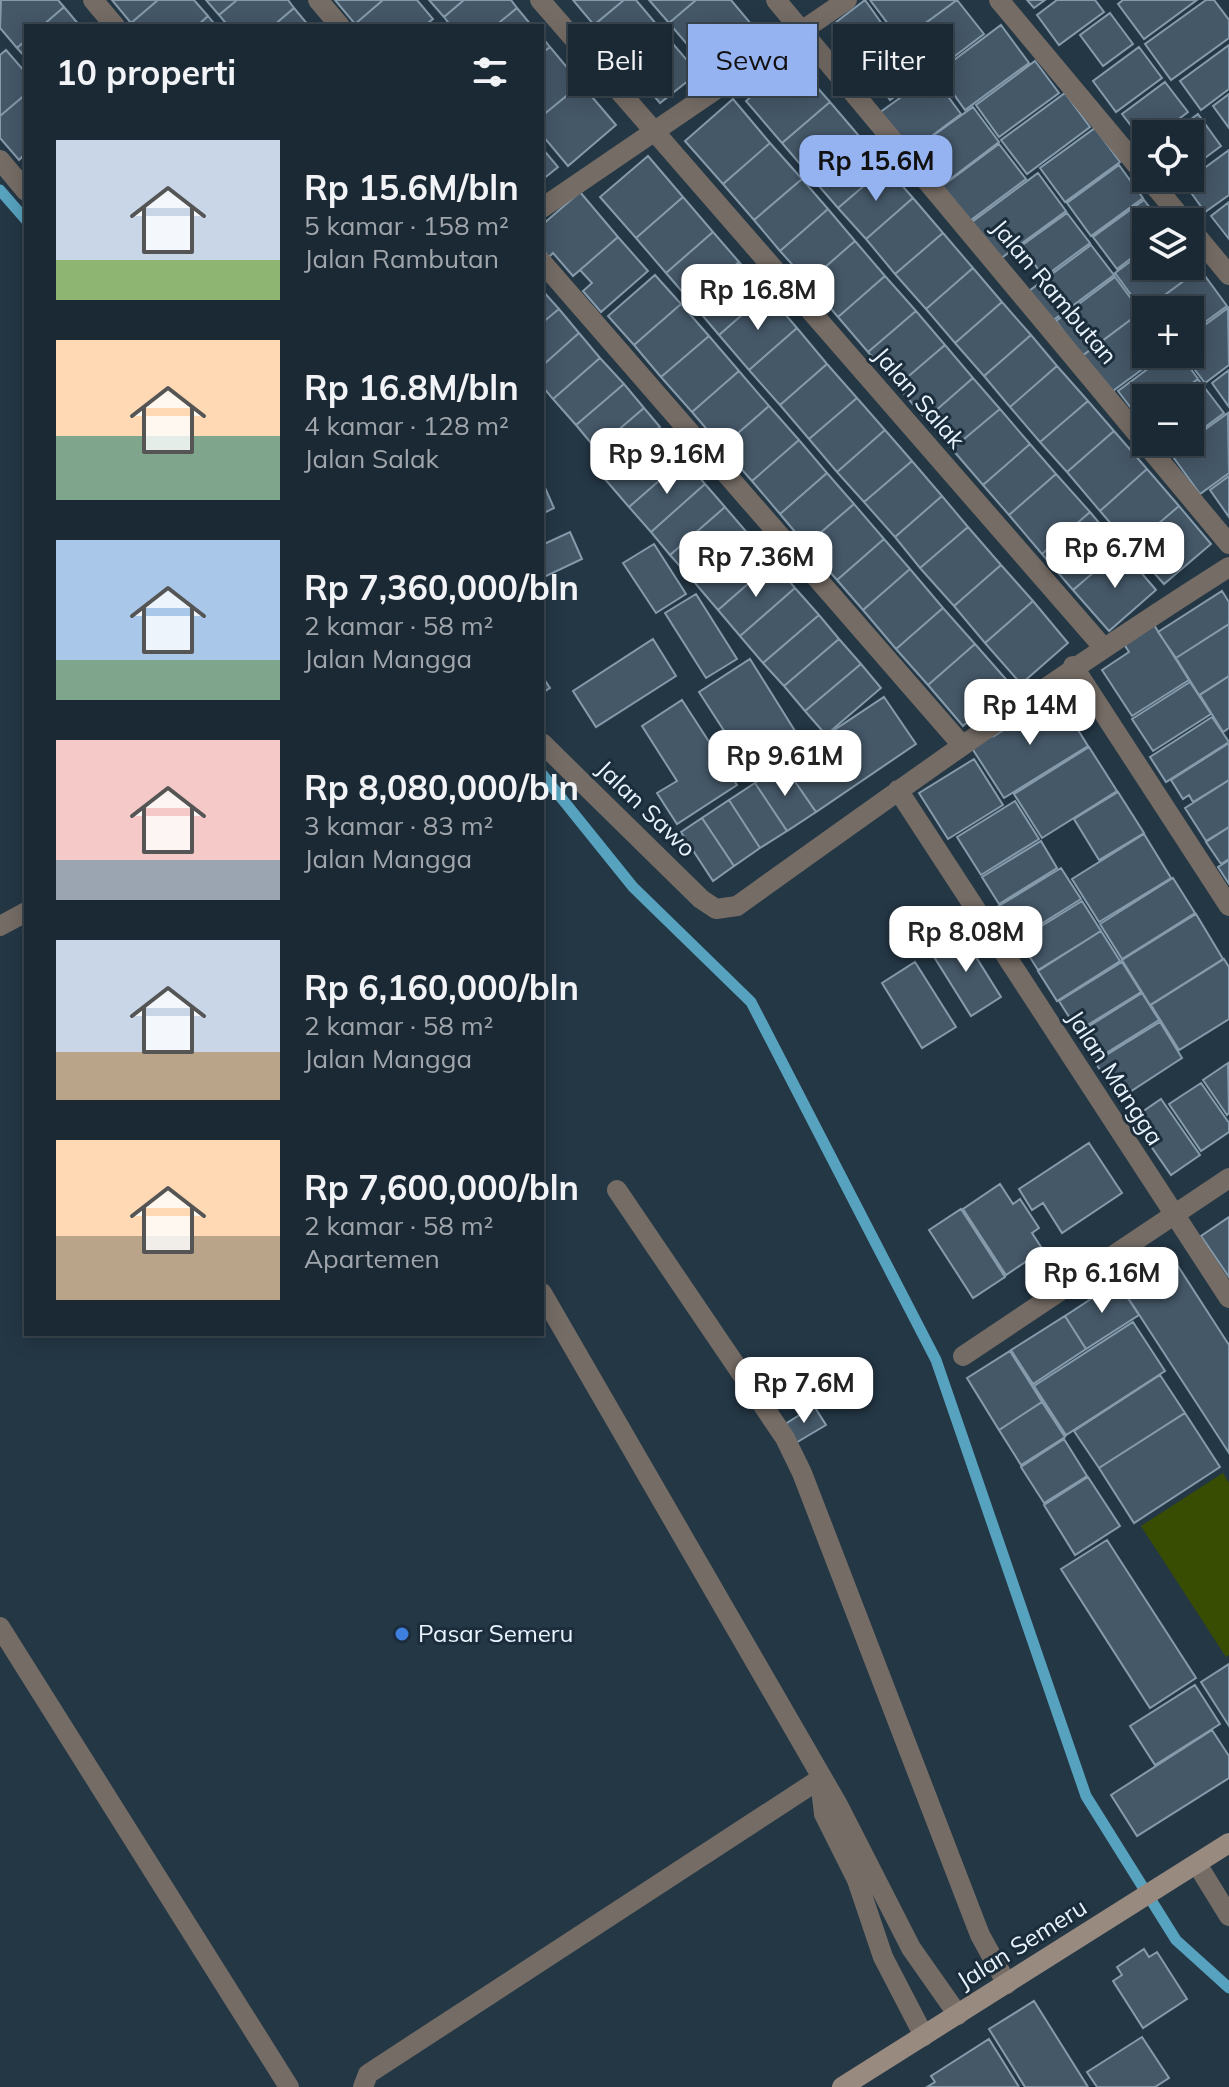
<!DOCTYPE html>
<html lang="id">
<meta charset="utf-8">
<style>
:root{--surface:#1b2934;--page:#24313c;--text:#f1f3f6;--muted:#a0a6ac;--line:#39454f;--accent:#95b2f1}
body{margin:0;font-family:Mulish,sans-serif;background:var(--page);color:var(--text);height:100vh;display:flex;flex-direction:column;font-size:30px;white-space:nowrap}
*{box-sizing:border-box;margin:0}
p{font-size:26px;color:var(--muted)}
.icon{flex:none;width:44px;height:44px;fill:none;stroke:currentColor;stroke-width:2;stroke-linecap:round;stroke-linejoin:round}
.map{position:relative;flex:1;overflow:hidden}
.sheet{position:absolute;left:24px;top:24px;width:520px;height:1312px;display:flex;flex-direction:column;background:var(--surface);border-radius:0px;box-shadow:0 4px 20px #0003,0 0 0 2px var(--line)}
.sheet>*{flex:none}
.hud{position:absolute;left:568px;top:24px;width:540px;height:72px;display:flex;gap:16px}
.buttons{position:absolute;left:1132px;top:120px;display:grid;gap:16px}
.buttons a{display:grid;place-items:center;width:72px;height:72px;border-radius:0px;background:var(--surface);box-shadow:0 4px 20px #0003,0 0 0 2px var(--line);font-size:40px}
.price{position:absolute;translate:-50% -68px;padding:0 18px;border-radius:16px;background:#fff;color:#222;font-size:26px;line-height:52px;filter:drop-shadow(0 2px 4px #0008)}
.price::after{content:'';position:absolute;left:50%;top:48px;width:24px;height:18px;margin-left:-12px;background:inherit;clip-path:polygon(0 0,100% 0,50% 100%)}
.price.selected{background:var(--accent);color:#111}
ul{padding:0;list-style:none}
li{display:flex;align-items:center;gap:24px;height:200px;padding:0 32px}
li span{display:grid;place-items:center;flex:none;width:224px;height:160px;border-radius:0px;color:#555}
li>.icon{margin-inline-start:auto}
span .icon{width:96px;height:96px;fill:#fffc;stroke-width:1}
li b{font-size:34px}
h2{display:flex;justify-content:space-between;align-items:center;height:96px;padding:0 32px;font-size:34px}
.chip{padding:0 28px;border-radius:0px;background:var(--surface);box-shadow:0 4px 20px #0003,0 0 0 2px var(--line);font-size:28px;line-height:72px}
.chip.selected{background:var(--accent);color:#111}
.map>svg:first-child{display:block}
.green{fill:#394d02}
.lines{fill:none;stroke-linecap:round;stroke-linejoin:round}
.stream{stroke:#57a2be;stroke-width:11}
.building{fill:#455868;stroke:#859bac;stroke-width:2}
.lane{stroke:#756c65;stroke-width:20}
.street{stroke:#756c65;stroke-width:20}
.secondary{stroke:#998a80;stroke-width:20}
.shop-dot{fill:#3f7fe0;stroke:#1b2d3b;stroke-width:3}
.labels{text-anchor:middle;stroke-width:6;stroke-linejoin:round;paint-order:stroke}
.street-label{font-size:24px;fill:#e8f3fd;stroke:#1b2d3b}
.poi-label{font-size:24px;fill:#e8f3fd;stroke:#1b2d3b;text-anchor:start}
</style>
<div class="map">
<svg width="1229" height="2087" viewBox="0 0 1229 2087">
<rect width="100%" height="100%" fill="#243745"/>
<!-- green -->
<path class="green" d="M1223,1473L1229,1483V1655L1226,1657L1141,1526Z"/>
<g class="lines">
<!-- stream -->
<path class="stream" d="M0,190L26,220
M542,774L633,887L751,1002L936,1360L1086,1796L1176,1940L1229,1988"/>
</g>
<!-- building -->
<path class="building" d="M1,0H58L64,7L42,26H26V40L17,48L0,28Z
M112,0H158L131,23Z
M158,0H194L208,16L197,26H134L131,23Z
M206,0H237L219,15Z
M237,0H288L294,8L273,26H228L219,15Z
M335,0H383L355,24Z
M383,0H417L433,19L424,26H357L355,24Z
M429,0H464L444,17Z
M464,0H511L517,8L495,26H451L444,17Z
M573,0H624L594,25Z
M624,0H636L662,31L625,62L594,25Z
M649,0H696L669,23Z
M696,0H731L752,25L704,64L669,23Z
M865,0L902,52L871,73L835,23Z
M870,0H957L901,41Z
M957,0L984,34L927,77L901,41Z
M1027,0H1045L1034,8Z
M1057,0H1095L1104,12L1059,45L1037,15Z
M1123,0H1197L1144,39L1118,4Z
M1206,0H1214L1229,20V38L1171,80L1145,44Z
M64,7L80,26H42Z
M294,8L309,26H273Z
M517,8L532,26H495Z
M1110,13L1133,44L1103,66L1080,35Z
M208,16L216,26H197Z
M1001,25L1029,63L965,110L938,72Z
M662,31L698,73L660,103L625,62Z
M542,37L550,47L542,53Z
M26,40V58L17,48Z
M1229,45V89L1201,110L1180,81Z
M550,47L581,84L542,116V53Z
M1139,47L1162,78L1116,112L1093,81Z
M6,50L26,73V94L0,116V55Z
M902,52L921,78L890,100L871,73Z
M793,60L830,102L782,143L746,101Z
M1035,61L1059,93L999,137L976,105Z
M932,75L961,114L909,153L879,113Z
M1165,82L1188,112L1159,134H1146L1145,144L1122,114Z
M581,84L616,125L568,166L542,135V116Z
M1065,93L1090,127L1027,174L1001,140Z
M26,94V153L19,160L0,138V116Z
M1229,94V128L1213,106Z
M733,99L770,143L723,184L685,141Z
M830,102L859,136L812,178L782,143Z
M973,107L999,142L936,190L909,153Z
M1198,114L1221,146L1190,169V134H1171Z
M1095,128L1120,162L1065,202L1040,168Z
M859,136L886,167L838,208L812,178Z
M770,143L802,179L754,220L723,184Z
M999,144L1026,179L967,223L941,187Z
M542,148L558,167L542,180Z
M1229,150V195L1205,212L1184,183Z
M648,156L683,197L636,238L600,197Z
M1119,165L1143,198L1091,236L1067,203Z
M886,167L913,198L866,239L838,208Z
M1038,173L1066,211L1000,259L972,222Z
M802,179L828,209L780,251L754,220Z
M580,192L618,237L573,276L553,253L549,257L542,249V225Z
M683,197L713,232L666,273L636,238Z
M913,198L943,233L895,274L866,239Z
M1144,200L1161,222H1146V247L1117,269L1093,237Z
M1229,202V239L1211,216Z
M828,209L855,241L808,282L780,251Z
M1067,213L1090,243L1044,277L1021,246Z
M713,232L739,262L692,303L666,273Z
M943,233L973,268L926,309L895,274Z
M618,237L648,271L601,312L583,291L592,283L580,270Z
M855,241L885,276L838,317L808,282Z
M1091,245L1114,275L1052,321L1029,291Z
M1146,250V266H1190V255L1200,269L1143,311L1115,273Z
M739,262L767,293L719,335L692,303Z
M973,268L1002,302L955,343L926,309Z
M1200,269L1227,306L1190,333V310H1146V315L1143,311Z
M655,275L681,304L634,345L608,316Z
M885,276L916,311L868,352L838,317Z
M1115,277L1141,312L1082,356L1056,321Z
M542,290L559,309L542,323Z
M767,293L797,328L749,370L719,335Z
M1002,302L1031,335L984,376L955,343Z
M681,304L709,336L661,377L634,345Z
M1228,308L1229,365L1205,383L1183,354H1190V336Z
M559,309L579,333L542,366V323Z
M916,311L945,345L897,386L868,352Z
M1141,312L1146,319V354H1163L1110,393L1082,356Z
M797,328L827,364L780,405L749,370Z
M579,333L600,358L553,399L542,386V366Z
M1031,335L1057,366L1010,407L984,376Z
M709,336L739,371L692,412L661,377Z
M945,345L973,378L926,419L897,386Z
M1168,354H1180L1198,379L1172,398H1146V417L1141,421L1118,391Z
M600,358L624,384L576,425L553,399Z
M827,364L857,398L809,439L780,405Z
M1057,366L1088,401L1040,442L1010,407Z
M1229,370V407L1212,383Z
M739,371L769,406L722,447L692,412Z
M973,378L1000,409L952,449L926,419Z
M1198,379L1224,413L1190,438V398H1172Z
M624,384L644,408L596,449L576,425Z
M857,398L885,430L837,472L809,439Z
M1088,401L1114,431L1067,472L1040,442Z
M769,406L799,440L752,481L722,447Z
M644,408L660,427L613,469L596,449Z
M1000,409L1030,444L983,485L952,449Z
M1228,413L1229,473L1200,494L1171,454Z
M659,430L684,459L629,507L604,478Z
M885,430L912,461L864,502L837,472Z
M1114,431L1147,469L1100,511L1067,472Z
M799,440L827,473L780,514L752,481Z
M1156,442H1185L1166,456Z
M1030,444L1056,474L1009,515L983,485Z
M684,459L705,484L651,532L629,507Z
M912,461L942,496L895,537L864,502Z
M1147,469L1179,506L1131,547L1100,511Z
M827,473L854,504L806,545L780,514Z
M1056,474L1090,512L1042,554L1009,515Z
M1229,476V517L1210,490Z
M542,481L554,508L542,514Z
M705,484L725,507L670,555L651,532Z
M942,496L968,527L920,568L895,537Z
M854,504L884,539L837,580L806,545Z
M1179,506L1211,544L1164,584L1131,547Z
M725,507L749,535L695,583L670,555Z
M1090,512L1121,549L1073,590L1042,554Z
M968,527L1001,565L954,606L920,568Z
M570,532L582,559L542,578V545Z
M749,535L773,562L718,610L695,583Z
M884,539L910,569L863,610L837,580Z
M654,544L686,594L656,613L623,563Z
M1121,549L1156,590L1109,631L1073,590Z
M773,562L795,588L740,636L718,610Z
M1001,565L1033,601L985,643L954,606Z
M910,569L943,608L896,649L863,610Z
M795,588L819,615L763,663L740,636Z
M1222,591L1229,602V624L1176,658L1158,632Z
M696,594L737,659L706,678L665,613Z
M1033,601L1068,643L1021,684L985,643Z
M943,608L975,644L928,685L896,649Z
M819,615L839,639L784,686L763,663Z
M1229,624V676L1199,695L1176,658Z
M1154,625L1189,680L1132,716L1102,670L1129,652L1124,644Z
M653,639L676,676L596,727L573,691Z
M839,639L861,664L805,711L784,686Z
M975,644L1011,685L963,726L928,685Z
M750,659L800,739L750,771L699,692Z
M861,664L881,688L826,735L805,711Z
M542,676L550,688L542,693Z
M1229,676V728L1223,732L1200,695Z
M1190,682L1211,714L1153,751L1132,719Z
M1057,696L1088,746L1004,798L968,742L994,736Z
M884,697L916,744L816,812L783,764Z
M682,700L737,785L677,824L657,793L677,781L642,726Z
M1212,717L1229,742L1166,782L1150,757Z
M1229,743V780L1193,802L1189,795L1183,799L1171,780Z
M1089,747L1117,791L1042,838L1014,794Z
M974,759L1003,805L948,839L919,793Z
M783,764L816,812L787,831L755,783Z
M1229,780V827L1206,841L1185,808Z
M755,783L787,831L760,848L729,800Z
M1118,792L1144,833L1099,860L1074,819Z
M729,800L760,848L734,866L702,818Z
M1015,801L1039,839L981,875L957,837Z
M702,818L734,866L713,881L681,832Z
M1229,827V859L1221,864L1206,842Z
M1144,834L1171,878L1099,922L1072,879Z
M1041,841L1057,868L999,904L982,877Z
M1229,860V884L1218,867Z
M1061,868L1081,899L1009,944L989,912Z
M1173,878L1195,913L1122,959L1100,924Z
M1082,901L1101,931L1038,970L1019,940Z
M1196,914L1223,959L1150,1005L1122,960Z
M1101,931L1120,961L1057,1001L1038,971Z
M961,933L1001,997L971,1016L931,952Z
M1224,959L1229,967V1019L1179,1050L1151,1005Z
M915,962L956,1027L922,1048L882,983Z
M1122,962L1141,992L1078,1031L1059,1001Z
M1142,993L1159,1020L1095,1060L1078,1033Z
M1160,1022L1182,1058L1119,1099L1095,1062Z
M1228,1063L1229,1113L1227,1115L1203,1080Z
M1201,1083L1229,1123V1132L1201,1151L1169,1104Z
M1161,1099L1200,1155L1171,1175L1132,1119Z
M1089,1143L1122,1193L1062,1233L1043,1203L1032,1210L1019,1189Z
M1000,1184L1013,1204L1020,1199L1039,1228L1032,1233L1043,1250L1006,1275L963,1209Z
M961,1209L1005,1277L973,1298L929,1230Z
M1229,1217V1277L1201,1236Z
M1176,1263L1229,1345V1453L1127,1296Z
M1117,1282L1139,1315L1086,1349L1065,1316Z
M1065,1316L1086,1349L1033,1384L1011,1350Z
M1133,1322L1165,1371L1066,1435L1034,1386Z
M1010,1351L1042,1402L999,1430L967,1378Z
M1160,1375L1185,1413L1099,1468L1074,1431Z
M1042,1402L1065,1437L1021,1465L999,1430Z
M814,1406L826,1425L794,1444L782,1426Z
M1185,1413L1220,1467L1134,1523L1099,1468Z
M1064,1439L1087,1476L1044,1503L1021,1467Z
M1088,1477L1120,1526L1075,1555L1044,1505Z
M1107,1540L1196,1678L1150,1708L1061,1569Z
M1229,1664V1726L1201,1682Z
M1195,1685L1220,1724L1155,1765L1130,1726Z
M1212,1730L1229,1756V1778L1137,1836L1111,1795Z
M1144,1949L1149,1957L1157,1952L1187,1999L1143,2028L1113,1981L1122,1975L1117,1967Z
M1034,2001L1088,2087H1025L989,2029Z
M1142,2037L1169,2078L1155,2087H1097L1087,2072Z
M989,2039L1019,2087H927L935,2082L931,2076Z"/>
<g class="lines">
<!-- lane -->
<path class="lane" d="M0,926L26,912
M542,1293L838,1805L911,1948L958,2015
M0,1627L289,2087
M363,2087L368,2074L820,1779L824,1814L857,1880L883,1957L924,2036"/>
<!-- street -->
<path class="street" d="M93,0L115,26
M318,0L340,26
M540,0L1103,647
M776,0L1229,544
M999,0L1146,176
M0,160L26,191
M1148,178L1185,222
M542,208L847,0
M1190,228L1229,275
M542,262L961,744
M1073,666L1229,906
M542,743L701,899L716,909L737,906C899,790 1060,674 1229,567
M898,790L1229,1298
M617,1190L785,1438L802,1473L980,1935L1007,1984
M963,1356L1229,1178
M1197,1864L1229,1916"/>
<!-- secondary -->
<path class="secondary" d="M842,2087L1229,1843"/>
</g>
<!-- markers -->
<circle class="shop-dot" cx="402" cy="1634" r="8"/>
<g class="labels">
<!-- street labels -->
<g class="street-label">
<text transform="translate(1054 292) rotate(50)" y="8">Jalan Rambutan</text>
<text transform="translate(919 398) rotate(49)" y="8">Jalan Salak</text>
<text transform="translate(646 809) rotate(44)" y="8">Jalan Sawo</text>
<text transform="translate(1115 1078) rotate(57)" y="8">Jalan Mangga</text>
<text transform="translate(1022 1944) rotate(-32)" y="8">Jalan Semeru</text>
</g>
<!-- poi labels -->
<g class="poi-label">
<text x="418" y="1642">Pasar Semeru</text>
</g>
</g>
</svg>
<div class="buttons">
<a><svg class="icon" aria-label="locate" viewBox="0 0 24 24"><circle cx="12" cy="12" r="6"/><path d="M12 2v4M12 18v4M2 12h4M18 12h4"/></svg></a>
<a><svg class="icon" aria-label="layers" viewBox="0 0 24 24"><path d="M12 4l9 5-9 5-9-5zM3 14l9 5 9-5"/></svg></a>
<a>+</a>
<a>−</a>
</div>
<b class="price selected" style="left:876px;top:203px">Rp 15.6M</b>
<b class="price" style="left:758px;top:332px">Rp 16.8M</b>
<b class="price" style="left:667px;top:496px">Rp 9.16M</b>
<b class="price" style="left:1115px;top:590px">Rp 6.7M</b>
<b class="price" style="left:756px;top:599px">Rp 7.36M</b>
<b class="price" style="left:1030px;top:747px">Rp 14M</b>
<b class="price" style="left:785px;top:798px">Rp 9.61M</b>
<b class="price" style="left:966px;top:974px">Rp 8.08M</b>
<b class="price" style="left:1102px;top:1315px">Rp 6.16M</b>
<b class="price" style="left:804px;top:1425px">Rp 7.6M</b>
<div class="hud">
<a class="chip">Beli</a>
<a class="chip selected">Sewa</a>
<a class="chip">Filter</a>
</div>
<section class="sheet">
<h2>10 properti<svg class="icon" aria-label="filters" viewBox="0 0 24 24"><path d="M4 7h16M4 17h16"/><circle cx="9" cy="7" r="2"/><circle cx="15" cy="17" r="2"/></svg></h2>
<ul>
<li><span style="background:linear-gradient(#c9d6e8 75%,#8fb573 0)"><svg class="icon" aria-label="home" viewBox="0 0 24 24"><path d="M3 11l9-7 9 7M6 9v11h12V9"/></svg></span><div><b>Rp 15.6M/bln</b><p>5 kamar · 158 m²</p><p>Jalan Rambutan</p></div></li>
<li><span style="background:linear-gradient(#ffd9b3 60%,#7fa58c 0)"><svg class="icon" aria-label="home" viewBox="0 0 24 24"><path d="M3 11l9-7 9 7M6 9v11h12V9"/></svg></span><div><b>Rp 16.8M/bln</b><p>4 kamar · 128 m²</p><p>Jalan Salak</p></div></li>
<li><span style="background:linear-gradient(#a9c7e8 75%,#7fa58c 0)"><svg class="icon" aria-label="home" viewBox="0 0 24 24"><path d="M3 11l9-7 9 7M6 9v11h12V9"/></svg></span><div><b>Rp 7,360,000/bln</b><p>2 kamar · 58 m²</p><p>Jalan Mangga</p></div></li>
<li><span style="background:linear-gradient(#f6c9c9 75%,#9aa5b1 0)"><svg class="icon" aria-label="home" viewBox="0 0 24 24"><path d="M3 11l9-7 9 7M6 9v11h12V9"/></svg></span><div><b>Rp 8,080,000/bln</b><p>3 kamar · 83 m²</p><p>Jalan Mangga</p></div></li>
<li><span style="background:linear-gradient(#c9d6e8 70%,#b9a48a 0)"><svg class="icon" aria-label="home" viewBox="0 0 24 24"><path d="M3 11l9-7 9 7M6 9v11h12V9"/></svg></span><div><b>Rp 6,160,000/bln</b><p>2 kamar · 58 m²</p><p>Jalan Mangga</p></div></li>
<li><span style="background:linear-gradient(#ffd9b3 60%,#b9a48a 0)"><svg class="icon" aria-label="home" viewBox="0 0 24 24"><path d="M3 11l9-7 9 7M6 9v11h12V9"/></svg></span><div><b>Rp 7,600,000/bln</b><p>2 kamar · 58 m²</p><p>Apartemen</p></div></li>
</ul>
</section>
</div>
